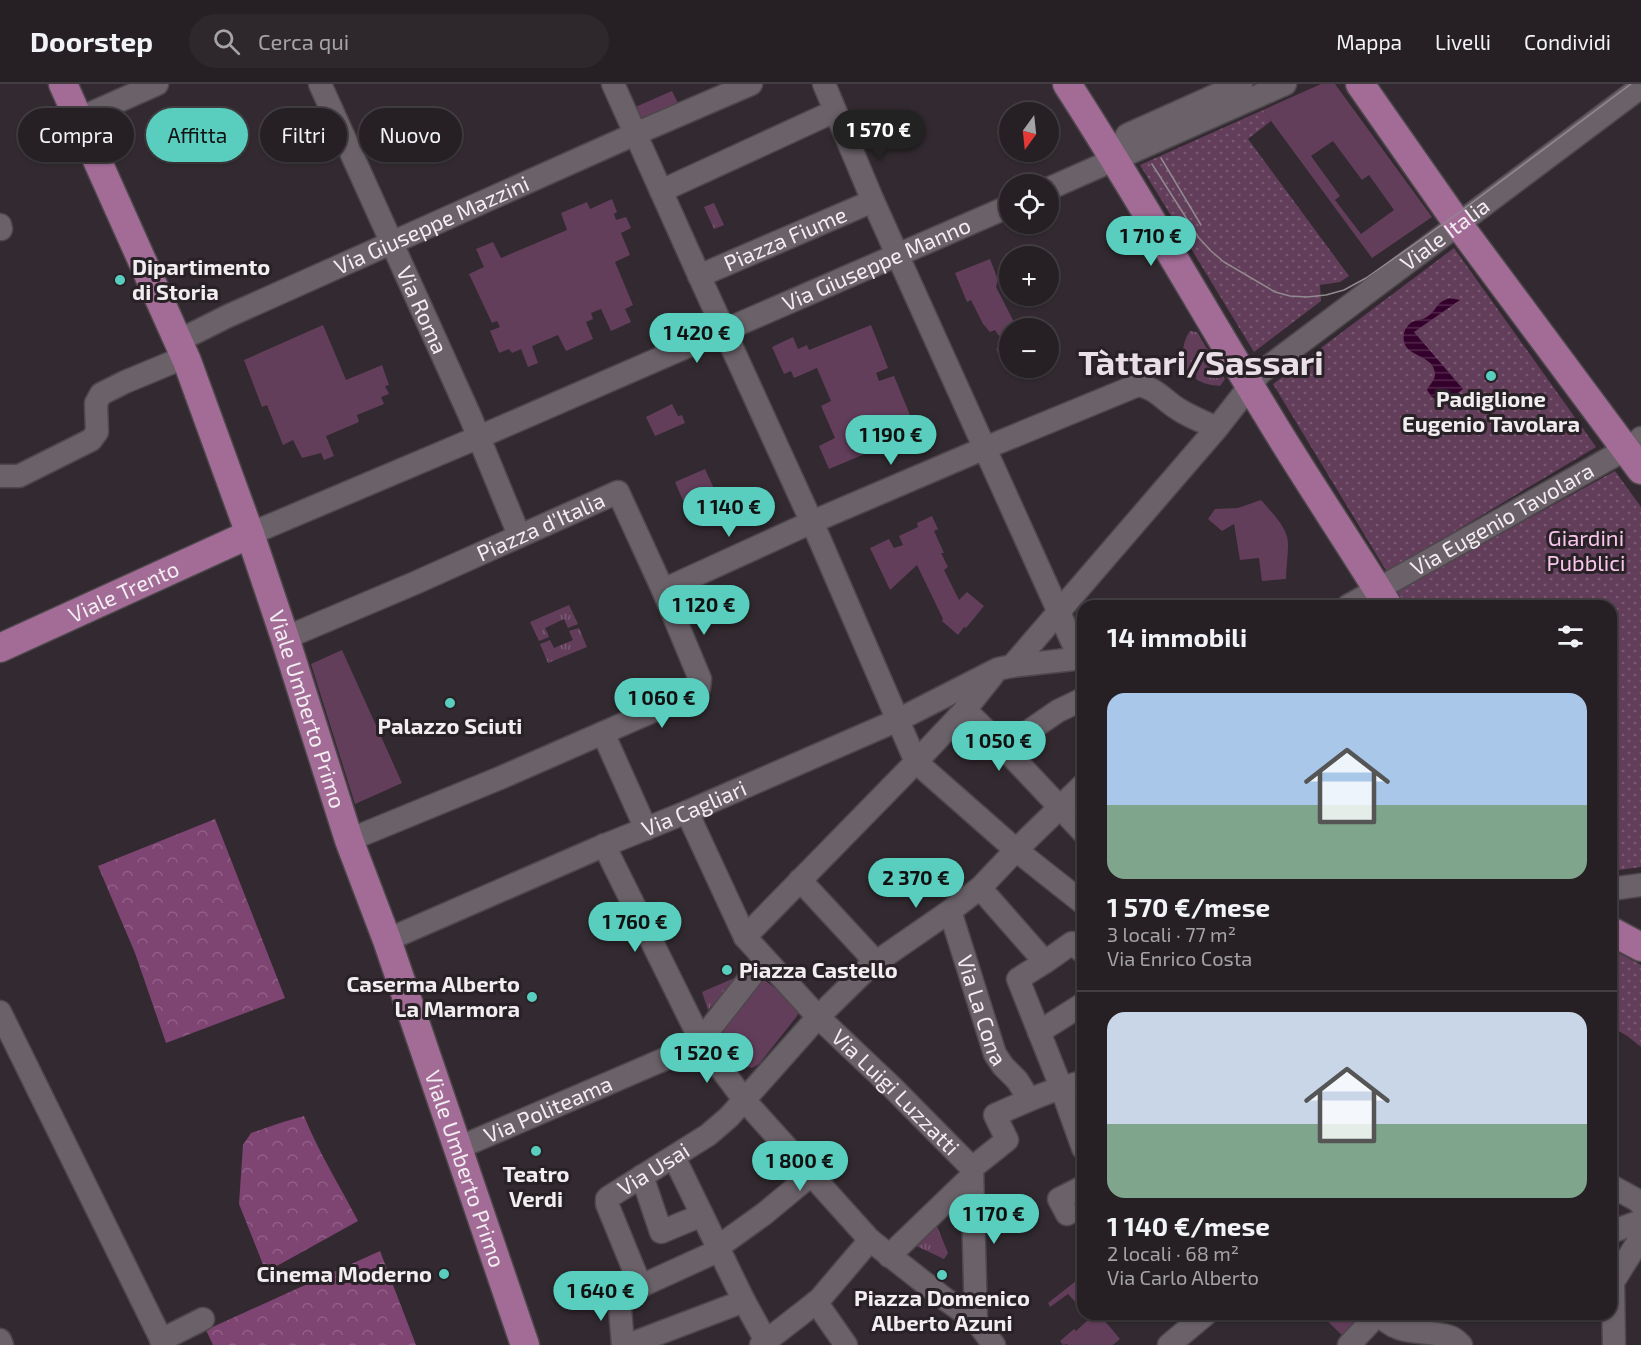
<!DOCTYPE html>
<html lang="it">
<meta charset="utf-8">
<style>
:root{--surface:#262024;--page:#2e282c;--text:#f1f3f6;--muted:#a4a3a6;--line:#423e41;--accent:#59cebf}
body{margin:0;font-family:"Exo 2",sans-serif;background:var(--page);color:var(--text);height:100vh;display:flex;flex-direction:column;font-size:22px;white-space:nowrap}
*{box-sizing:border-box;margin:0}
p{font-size:20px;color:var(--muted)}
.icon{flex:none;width:33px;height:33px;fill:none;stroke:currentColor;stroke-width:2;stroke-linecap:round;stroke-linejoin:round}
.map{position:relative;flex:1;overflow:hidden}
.sheet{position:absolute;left:1077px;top:516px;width:540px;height:720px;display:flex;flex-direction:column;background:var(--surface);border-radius:18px;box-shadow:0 2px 4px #0004,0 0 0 2px var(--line)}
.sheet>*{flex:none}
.guide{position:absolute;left:18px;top:24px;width:570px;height:54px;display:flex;gap:12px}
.needle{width:39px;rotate:195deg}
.controls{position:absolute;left:999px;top:18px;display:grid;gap:12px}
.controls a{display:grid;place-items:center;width:60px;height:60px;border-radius:50%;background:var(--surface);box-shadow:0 2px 4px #0004,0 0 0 2px var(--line);font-size:30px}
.price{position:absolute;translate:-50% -51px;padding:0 14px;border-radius:21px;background:var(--accent);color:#111;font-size:20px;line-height:39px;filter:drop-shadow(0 2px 3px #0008)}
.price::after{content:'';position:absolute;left:50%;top:36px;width:18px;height:14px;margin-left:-9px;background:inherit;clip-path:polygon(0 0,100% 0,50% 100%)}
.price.active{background:#222;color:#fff}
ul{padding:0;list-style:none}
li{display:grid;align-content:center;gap:12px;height:318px;padding:0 30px}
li+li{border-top:2px solid var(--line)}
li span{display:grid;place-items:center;height:186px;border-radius:18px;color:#555}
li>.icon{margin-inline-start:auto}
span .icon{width:108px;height:108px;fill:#fffc;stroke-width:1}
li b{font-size:26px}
h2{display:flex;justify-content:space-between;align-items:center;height:72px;padding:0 30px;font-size:26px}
.pill{padding:0 21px;border-radius:27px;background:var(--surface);box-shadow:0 2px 4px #0004,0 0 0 2px var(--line);font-size:21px;line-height:54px}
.pill.active{background:var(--accent);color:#111}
header{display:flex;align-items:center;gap:36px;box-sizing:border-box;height:84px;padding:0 30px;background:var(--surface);border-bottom:2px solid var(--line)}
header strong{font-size:28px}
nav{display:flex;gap:33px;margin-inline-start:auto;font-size:21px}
.search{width:420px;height:54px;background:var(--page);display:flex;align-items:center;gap:15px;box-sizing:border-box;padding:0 21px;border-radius:33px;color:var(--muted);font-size:22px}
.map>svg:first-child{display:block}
.grass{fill:url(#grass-tufts)}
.forest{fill:url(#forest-crowns)}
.park{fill:url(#park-dots)}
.garden{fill:#633e5b;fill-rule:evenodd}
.water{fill:url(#water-rules)}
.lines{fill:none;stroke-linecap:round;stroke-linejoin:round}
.minor-casing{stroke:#4e474c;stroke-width:25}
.major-casing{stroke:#4e474c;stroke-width:31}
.minor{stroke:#6b6269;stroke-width:22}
.major{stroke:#a36c97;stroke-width:28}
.tram{stroke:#90898e;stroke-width:1.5}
.poi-dot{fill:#59cebf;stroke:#282126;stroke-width:2}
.labels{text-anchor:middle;stroke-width:6;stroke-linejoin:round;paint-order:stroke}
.street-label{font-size:22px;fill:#f2edf1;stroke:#282126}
.poi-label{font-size:22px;font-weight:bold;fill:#f2edf1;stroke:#282126}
.park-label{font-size:22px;fill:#fac6ed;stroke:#282126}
.town-label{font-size:34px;font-weight:bold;fill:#eadfe7;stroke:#282126}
</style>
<header>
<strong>Doorstep</strong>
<div class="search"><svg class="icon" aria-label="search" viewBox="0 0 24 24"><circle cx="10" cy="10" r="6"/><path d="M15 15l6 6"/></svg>Cerca qui</div>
<nav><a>Mappa</a><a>Livelli</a><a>Condividi</a></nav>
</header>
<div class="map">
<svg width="1641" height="1261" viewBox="0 0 1641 1261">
<defs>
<pattern id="grass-tufts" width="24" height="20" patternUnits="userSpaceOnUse" patternTransform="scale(1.5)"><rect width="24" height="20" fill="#633e5b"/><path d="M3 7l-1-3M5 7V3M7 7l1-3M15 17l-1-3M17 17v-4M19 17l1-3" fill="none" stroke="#7a5a73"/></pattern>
<pattern id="forest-crowns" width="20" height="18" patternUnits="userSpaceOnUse" patternTransform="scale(1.5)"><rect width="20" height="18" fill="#7e4472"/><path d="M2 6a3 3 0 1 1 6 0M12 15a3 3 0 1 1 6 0" fill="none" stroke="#915f87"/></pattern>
<pattern id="park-dots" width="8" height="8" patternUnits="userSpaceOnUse" patternTransform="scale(1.5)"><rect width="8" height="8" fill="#633e5b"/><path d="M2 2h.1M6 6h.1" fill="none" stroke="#7a5a73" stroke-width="1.8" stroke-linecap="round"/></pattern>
<pattern id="water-rules" width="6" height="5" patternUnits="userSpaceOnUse" patternTransform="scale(1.5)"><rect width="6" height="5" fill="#34002c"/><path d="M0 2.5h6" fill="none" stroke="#52264b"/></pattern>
</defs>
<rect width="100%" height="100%" fill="#322a30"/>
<!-- grass -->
<path class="grass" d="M714,119L724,141L714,145L704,123Z
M1190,247L1197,248L1225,295L1220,302C1212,301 1203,300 1196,295C1197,290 1196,288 1192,286L1186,288C1182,273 1181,260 1190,247Z
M569,521L578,540L568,544L564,535L545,544L549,553L539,557L530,538Z
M579,544L587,563L548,579L540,560L550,556L554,564L573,556L569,547Z
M739,892L708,926L702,908Z
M934,1135L948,1169L944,1175L910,1159Z"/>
<!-- forest -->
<path class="forest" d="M215,735L285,914L166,959L135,869L98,782Z
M304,1032C319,1069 340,1102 358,1137L266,1188L239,1120L243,1061L251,1049L283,1038Z
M380,1167L416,1261H213L206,1246Z"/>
<!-- park -->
<path class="park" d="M1263,26L1271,37L1248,55L1349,192L1340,198L1320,201L1321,217L1254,268L1140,81Z
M1454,164L1596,363L1387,488L1273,300Z
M1615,387L1641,423V783L1611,787V522H1405L1397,507Z
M1611,865L1641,881V963L1626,951L1611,943Z"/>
<!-- garden -->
<path class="garden" d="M1321,0H1335L1432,133L1372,174L1263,26ZM1333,57L1362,96L1369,91L1394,126L1361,150L1335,116L1340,112L1311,72Z
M672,7L678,19L639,36L633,24Z
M612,115L617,128L614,130L616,136L626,133L631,144L621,149L630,171L615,178L633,221L625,225L631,238L611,247L601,225L591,229L593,235L586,238L593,255L566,267L558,251L532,262L538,279L528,283L521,265L512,269L509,265L499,269L490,247L500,243L497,237L492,239L469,190L484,183L476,165L493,158L501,174L567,146L561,129L587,118L590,125Z
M990,175L998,196L996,203L1017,244H1010L1009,275L1003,279L996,265L1005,260L1001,251L999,252L995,246L990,248L983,240L971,216L967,218L955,189Z
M323,241L346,296L382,281L389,301L385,302L389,310L381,313L384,320L357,331L359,338L326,352L334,372L324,376L321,369L302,374L293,356L283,361L267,321L262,323L244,276Z
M871,241L888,284L876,289L879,297L894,292L910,331L895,337L900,349L878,358L879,364L829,385L819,362L835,354L821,322L831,317L817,284L794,294L791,287L784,290L772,263L793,253L798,265L807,261L809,266Z
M672,320L678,332L682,331L685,339L655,352L646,333Z
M705,385L722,422L690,433L675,398Z
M1261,416C1271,428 1289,444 1288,461C1288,472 1286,484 1286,495L1262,497L1259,474L1240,476L1234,440L1222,447L1208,435L1215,425L1238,424Z
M932,432L938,445L934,447L944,469H941L948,483L944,486L959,516L967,508L984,522L966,544L964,543L958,551L942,537L943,535L917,481L890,506L870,464L889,455L894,464L903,461L899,452L918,443L917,439Z
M342,566L402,699L355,720L311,580Z
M763,895L796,920L799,926L797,932L759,980L752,984L743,981L714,957Z
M1081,1193L1083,1195V1229L1077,1222L1078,1221L1068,1210L1050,1223L1048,1219Z
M1084,1230H1099L1120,1255L1113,1261H1068L1067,1260L1063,1261L1060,1257L1074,1245L1076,1247L1088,1236Z
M1326,1230H1349L1359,1239L1344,1253L1323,1233Z"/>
<!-- water -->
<path class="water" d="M1450,214L1460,216L1414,248L1463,305L1449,316L1440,318L1431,312L1427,306C1430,300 1435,296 1435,290C1434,268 1399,275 1404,249C1405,244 1408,241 1412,238C1416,236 1421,236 1425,234C1434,229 1436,222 1441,218C1444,216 1447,215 1450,214Z"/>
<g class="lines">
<!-- minor casing -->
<g class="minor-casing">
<g id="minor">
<path id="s1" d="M320,0L470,332L519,451"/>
<path d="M613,0L702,198L819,454L916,678L1016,766L1083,819"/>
<path d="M824,0L873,117L1080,575"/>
<path d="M78,35L157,0"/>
<path d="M1116,76L1127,51L1241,0"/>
<path d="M1048,105L1285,0"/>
<path d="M661,107L835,27"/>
<path d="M0,141L1,145"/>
<path id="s2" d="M699,192L873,117"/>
<path id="s3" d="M178,257L228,232L635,50L751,0"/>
<path d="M0,392H19L91,356L97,348L96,319L101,310L125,298L185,273"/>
<path id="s4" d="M250,450L479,353L1010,122"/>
<path d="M663,506L812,438L985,364L1138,301C1158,305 1162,315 1178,325C1190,333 1204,338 1217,344"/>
<path id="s5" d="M1348,522L1635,360L1641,354"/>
<path id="s6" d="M285,554L415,499L618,408L663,506L700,595L699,604L692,610L500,694L349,756"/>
<path d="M1012,582L1083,574"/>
<path d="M965,626L1004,664L1083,748"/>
<path d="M603,649L646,745"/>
<path d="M1004,664L1058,627L1083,615"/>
<path id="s7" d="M687,728L745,853L818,933L891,1002L972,1084"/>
<path d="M604,761L702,959L745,1017L870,1156L945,1215L976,1237L994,1261"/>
<path d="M800,796L875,877"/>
<path d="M980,804L1045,878"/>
<path d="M1611,805L1641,801"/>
<path id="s8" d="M950,827L995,970L1003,982L1017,996L1029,1015"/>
<path d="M745,853L916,678L965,626L993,591"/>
<path id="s9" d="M387,856L598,764L687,728L898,636L998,585L1012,582L1217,344L1260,289L1641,3"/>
<path d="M1083,868L1072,859L1045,878L1018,895L1061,1003L1083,1064"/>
<path d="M0,928L164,1261"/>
<path d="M1039,948L1083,920"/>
<path d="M702,959L709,946L764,876"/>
<path id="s10" d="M458,1064L702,959"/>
<path d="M674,1073L744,1217L766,1257"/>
<path d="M972,1084L1007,1056L995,1031C1024,1018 1052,1005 1083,998"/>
<path d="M972,1084L976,1237"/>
<path d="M642,1092L661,1148L702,1131"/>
<path d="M1611,1102L1637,1116L1641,1120"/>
<path d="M1067,1130L1059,1115L1083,1103"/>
<path d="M1611,1148L1641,1137"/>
<path d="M889,1172L972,1092"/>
<path id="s11" d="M641,1203L607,1120V1115L609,1113L708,1051L729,1033L818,933L869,883L950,827L980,804L1016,766L1083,701"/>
<path d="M816,1218L846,1261"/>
<path d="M1380,1230C1395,1253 1427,1245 1450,1253C1454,1254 1458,1258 1461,1261"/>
<path d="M0,1256L2,1261"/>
<path d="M161,1256L203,1235"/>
<path d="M623,1261L619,1212L711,1170L718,1163L764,1130L811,1091"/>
<path d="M628,1261L744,1217"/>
<path d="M761,1261L819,1216L870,1156"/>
<path d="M1169,1261L1206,1230"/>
<path d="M1349,1261L1378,1230"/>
<path d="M1614,1261L1613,1198L1641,1153"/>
</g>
</g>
<!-- major casing -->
<g class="major-casing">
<g id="major">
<path id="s12" d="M63,0L187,277L250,450L285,554L349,756L387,856L525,1261"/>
<path d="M1067,0C1137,108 1200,221 1267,330C1306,395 1349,458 1388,522"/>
<path d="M1360,0L1453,133L1641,386"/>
<path id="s13" d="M0,564L250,450"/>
<path d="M1611,847L1641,863"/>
</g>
</g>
<!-- minor -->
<use href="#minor" class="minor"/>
<!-- major -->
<use href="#major" class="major"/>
<!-- tram -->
<path class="tram" d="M1161,74L1201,141
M1152,80L1199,154L1211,167L1224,178L1275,208L1290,212L1307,213L1326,211L1344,206L1366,194L1453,133L1631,0"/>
</g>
<!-- markers -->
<g class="poi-dot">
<circle cx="120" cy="196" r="6"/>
<circle cx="1491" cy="292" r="6"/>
<circle cx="450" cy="619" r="6"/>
<circle cx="727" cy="886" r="6"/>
<circle cx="532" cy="913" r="6"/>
<circle cx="536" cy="1067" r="6"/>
<circle cx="444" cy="1190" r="6"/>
<circle cx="942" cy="1191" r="6"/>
</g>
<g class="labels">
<!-- street labels -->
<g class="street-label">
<text dy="8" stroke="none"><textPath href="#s3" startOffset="279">Via Giuseppe Mazzini</textPath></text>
<text dy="8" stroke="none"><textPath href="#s9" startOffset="1298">Viale Italia</textPath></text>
<text dy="8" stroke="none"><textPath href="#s2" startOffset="94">Piazza Fiume</textPath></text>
<text dy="8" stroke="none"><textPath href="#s4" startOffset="682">Via Giuseppe Manno</textPath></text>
<text dy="8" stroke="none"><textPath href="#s1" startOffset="248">Via Roma</textPath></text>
<text dy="8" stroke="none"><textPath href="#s5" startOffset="177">Via Eugenio Tavolara</textPath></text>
<text dy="8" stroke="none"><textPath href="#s6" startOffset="279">Piazza d'Italia</textPath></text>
<text dy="8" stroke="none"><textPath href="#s13" startOffset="136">Viale Trento</textPath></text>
<text dy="8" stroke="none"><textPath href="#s12" startOffset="672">Viale Umberto Primo</textPath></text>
<text dy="8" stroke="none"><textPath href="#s9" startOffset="334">Via Cagliari</textPath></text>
<text dy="8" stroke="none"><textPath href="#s8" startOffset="104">Via La Cona</textPath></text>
<text dy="8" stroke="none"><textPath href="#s7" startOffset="354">Via Luigi Luzzatti</textPath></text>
<text dy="8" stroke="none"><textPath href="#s10" startOffset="98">Via Politeama</textPath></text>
<text dy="8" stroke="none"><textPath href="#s12" startOffset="1158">Viale Umberto Primo</textPath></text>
<text dy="8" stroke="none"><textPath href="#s11" startOffset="150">Via Usai</textPath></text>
</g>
<!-- poi labels -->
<g class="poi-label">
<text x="132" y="191" text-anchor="start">Dipartimento<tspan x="132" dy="25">di Storia</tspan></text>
<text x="1491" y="323">Padiglione<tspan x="1491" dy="25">Eugenio Tavolara</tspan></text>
<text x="450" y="650">Palazzo Sciuti</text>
<text x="739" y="894" text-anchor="start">Piazza Castello</text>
<text x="520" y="908" text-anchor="end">Caserma Alberto<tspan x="520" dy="25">La Marmora</tspan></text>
<text x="536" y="1098">Teatro<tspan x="536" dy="25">Verdi</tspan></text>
<text x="432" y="1198" text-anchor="end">Cinema Moderno</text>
<text x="942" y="1222">Piazza Domenico<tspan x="942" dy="25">Alberto Azuni</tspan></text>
</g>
<!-- park labels -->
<g class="park-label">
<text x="1586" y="462">Giardini<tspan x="1586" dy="25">Pubblici</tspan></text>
</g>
<!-- town labels -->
<g class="town-label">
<text x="1201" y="291">Tàttari/Sassari</text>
</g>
</g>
</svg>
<div class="controls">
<a><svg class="needle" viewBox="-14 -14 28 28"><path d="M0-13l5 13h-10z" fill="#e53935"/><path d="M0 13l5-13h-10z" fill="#a4a3a6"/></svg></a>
<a><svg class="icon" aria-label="locate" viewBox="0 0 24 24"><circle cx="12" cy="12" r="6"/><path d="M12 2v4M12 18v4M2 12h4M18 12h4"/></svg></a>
<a>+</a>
<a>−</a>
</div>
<b class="price active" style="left:879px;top:77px">1 570 €</b>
<b class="price" style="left:1151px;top:183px">1 710 €</b>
<b class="price" style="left:697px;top:280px">1 420 €</b>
<b class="price" style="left:891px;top:382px">1 190 €</b>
<b class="price" style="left:729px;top:454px">1 140 €</b>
<b class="price" style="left:704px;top:552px">1 120 €</b>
<b class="price" style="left:662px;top:645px">1 060 €</b>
<b class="price" style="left:999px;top:688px">1 050 €</b>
<b class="price" style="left:916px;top:825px">2 370 €</b>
<b class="price" style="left:635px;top:869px">1 760 €</b>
<b class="price" style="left:707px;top:1000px">1 520 €</b>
<b class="price" style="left:800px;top:1108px">1 800 €</b>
<b class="price" style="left:994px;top:1161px">1 170 €</b>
<b class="price" style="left:601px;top:1238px">1 640 €</b>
<div class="guide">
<a class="pill">Compra</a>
<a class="pill active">Affitta</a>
<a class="pill">Filtri</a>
<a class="pill">Nuovo</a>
</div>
<section class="sheet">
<h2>14 immobili<svg class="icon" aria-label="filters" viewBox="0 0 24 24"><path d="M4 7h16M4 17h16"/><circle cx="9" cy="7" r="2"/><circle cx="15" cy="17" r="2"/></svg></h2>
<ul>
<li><span style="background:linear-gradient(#a9c7e8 60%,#7fa58c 0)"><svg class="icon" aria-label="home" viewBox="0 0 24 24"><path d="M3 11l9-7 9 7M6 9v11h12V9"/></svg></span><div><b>1 570 €/mese</b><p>3 locali · 77 m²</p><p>Via Enrico Costa</p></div></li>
<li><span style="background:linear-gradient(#c9d6e8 60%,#7fa58c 0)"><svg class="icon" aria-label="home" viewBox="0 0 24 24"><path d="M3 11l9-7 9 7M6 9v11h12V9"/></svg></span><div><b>1 140 €/mese</b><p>2 locali · 68 m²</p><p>Via Carlo Alberto</p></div></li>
</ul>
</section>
</div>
